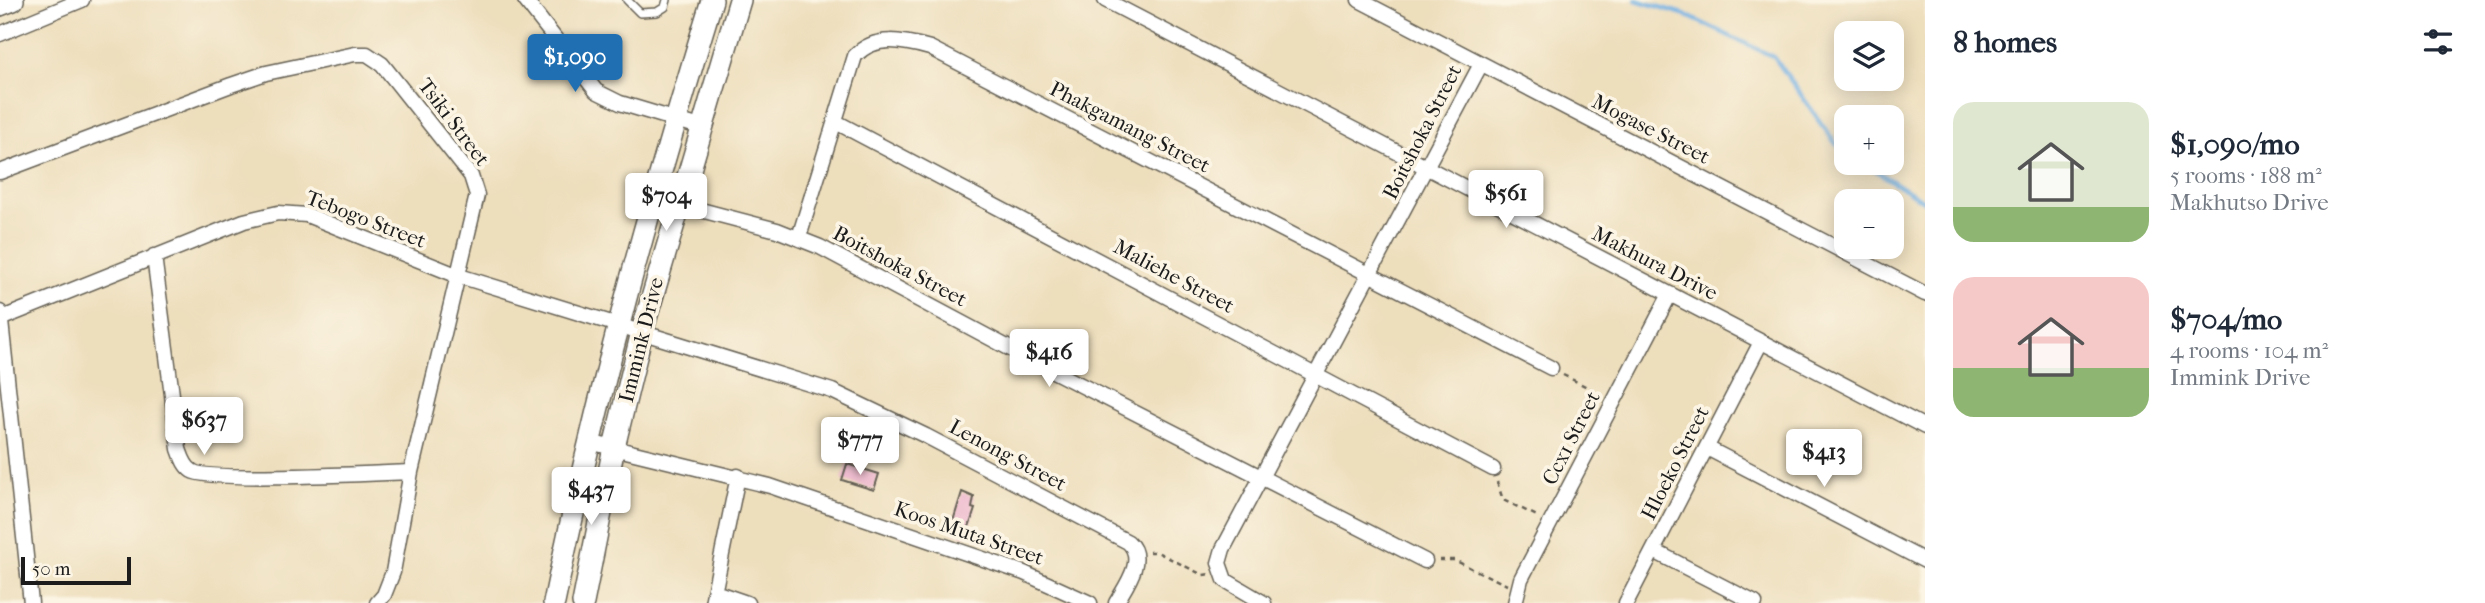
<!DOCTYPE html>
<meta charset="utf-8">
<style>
:root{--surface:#fff;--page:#f6f6f7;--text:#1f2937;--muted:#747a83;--accent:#1f6fb2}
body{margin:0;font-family:"IM FELL French Canon",serif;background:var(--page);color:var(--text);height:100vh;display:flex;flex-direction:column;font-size:26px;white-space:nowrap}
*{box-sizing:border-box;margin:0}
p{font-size:23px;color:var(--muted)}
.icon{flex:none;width:38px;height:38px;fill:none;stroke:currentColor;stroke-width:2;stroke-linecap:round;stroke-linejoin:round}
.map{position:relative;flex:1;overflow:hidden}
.drawer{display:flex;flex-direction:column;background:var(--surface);width:560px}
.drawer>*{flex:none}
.buttons{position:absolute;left:1834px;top:21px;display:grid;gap:14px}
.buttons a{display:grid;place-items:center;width:70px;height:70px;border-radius:14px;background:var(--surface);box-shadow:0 4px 18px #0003;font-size:35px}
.scale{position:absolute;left:21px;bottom:18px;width:110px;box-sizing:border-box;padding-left:7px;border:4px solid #1c1c1c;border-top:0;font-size:19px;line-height:24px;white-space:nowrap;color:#1c1c1c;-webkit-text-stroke:5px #fcf5e5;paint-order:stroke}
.price{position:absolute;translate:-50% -60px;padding:0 16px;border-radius:7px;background:#fff;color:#222;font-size:23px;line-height:46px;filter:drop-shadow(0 2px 4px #0008)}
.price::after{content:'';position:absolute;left:50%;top:42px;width:21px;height:16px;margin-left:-10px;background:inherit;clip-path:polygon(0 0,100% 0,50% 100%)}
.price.active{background:var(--accent);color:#fff}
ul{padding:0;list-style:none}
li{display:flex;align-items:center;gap:21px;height:175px;padding:0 28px}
li span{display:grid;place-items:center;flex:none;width:196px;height:140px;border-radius:21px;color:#555}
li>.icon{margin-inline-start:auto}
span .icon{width:84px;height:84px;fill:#fffc;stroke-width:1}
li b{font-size:30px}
h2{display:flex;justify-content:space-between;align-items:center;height:84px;padding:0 28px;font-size:30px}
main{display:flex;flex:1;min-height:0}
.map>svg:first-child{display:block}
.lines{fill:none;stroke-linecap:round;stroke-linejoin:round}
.stream{stroke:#6fafe2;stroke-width:4.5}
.building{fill:#ecb0cb}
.lane-casing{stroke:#656054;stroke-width:10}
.street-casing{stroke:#656054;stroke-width:17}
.secondary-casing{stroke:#656054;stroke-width:24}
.path{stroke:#656054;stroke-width:2.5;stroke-dasharray:5 5;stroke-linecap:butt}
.lane{stroke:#fff;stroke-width:7}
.street{stroke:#fff;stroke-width:14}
.secondary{stroke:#fff;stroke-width:21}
.labels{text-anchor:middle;stroke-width:7;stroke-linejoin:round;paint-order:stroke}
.street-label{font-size:21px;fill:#1c1c1c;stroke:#fcf5e5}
</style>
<main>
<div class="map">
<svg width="1925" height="603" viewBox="0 0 1925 603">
<rect width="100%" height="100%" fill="#fcf5e5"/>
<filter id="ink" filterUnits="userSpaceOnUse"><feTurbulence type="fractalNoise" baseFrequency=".0143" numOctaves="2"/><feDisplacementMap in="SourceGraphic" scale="14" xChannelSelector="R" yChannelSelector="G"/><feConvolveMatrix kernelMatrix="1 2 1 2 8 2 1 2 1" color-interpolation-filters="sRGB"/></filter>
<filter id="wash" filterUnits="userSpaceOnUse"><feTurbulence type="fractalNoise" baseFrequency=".00686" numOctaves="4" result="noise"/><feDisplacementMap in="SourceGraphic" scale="28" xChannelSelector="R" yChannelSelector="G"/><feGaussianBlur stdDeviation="1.57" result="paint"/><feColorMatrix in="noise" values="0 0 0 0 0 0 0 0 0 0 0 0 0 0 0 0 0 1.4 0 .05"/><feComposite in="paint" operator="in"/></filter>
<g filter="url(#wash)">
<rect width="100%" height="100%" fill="#eddebc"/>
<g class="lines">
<!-- stream -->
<path class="stream" d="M1636,0L1683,14L1774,57L1836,144L1846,151
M1864,163L1925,202"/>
</g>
<g id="blocks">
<!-- building -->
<path class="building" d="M847,464L879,474L874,490L842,480Z
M962,492L974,497L972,508L975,509L966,536L950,531Z"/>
</g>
</g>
<g filter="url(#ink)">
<use href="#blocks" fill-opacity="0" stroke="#656054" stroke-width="2"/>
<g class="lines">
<!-- lane casing -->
<g class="lane-casing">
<path id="lane" d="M627,0L640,13L657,12L665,7L667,0"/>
</g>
<!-- street casing -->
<g class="street-casing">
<path id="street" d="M525,0L596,91L620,103L700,127
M1105,0L1925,427
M1359,0L1925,294
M0,34L82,0
M836,122L1493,469
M0,172L231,85L266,73L355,54H367L382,64L471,176L477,195L411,472L393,572L384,595L377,603
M655,198L777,230L820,247L1022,355L1425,561
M799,237L855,56C875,34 904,41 930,48L1551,368
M154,256L179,449C182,457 184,466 192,471C207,482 381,473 411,472
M0,312L31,603
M0,319L244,221L278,213L307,215L456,275L832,391L926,436L1128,542C1147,559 1125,587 1116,603
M589,442L770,486L1024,573L1090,603
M1707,448L1925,561
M1654,551L1755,603
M715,592L747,603
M712,603L738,476
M1264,603L1225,580L1219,563L1223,549L1481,64
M1515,603L1521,579L1670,294
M1626,603L1761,342"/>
</g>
<!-- secondary casing -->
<g class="secondary-casing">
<path id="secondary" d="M0,5L13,0
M554,603C595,399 651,199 712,0
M583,603L614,447L642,332L740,0"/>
</g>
<!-- path -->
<path class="path" d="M1563,375L1601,394
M1497,482L1503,500L1537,516
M1149,552H1157L1203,575L1210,574
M1439,560H1454L1507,585"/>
<!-- lane -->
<use href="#lane" class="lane"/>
<!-- street -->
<use href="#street" class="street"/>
<!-- secondary -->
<use href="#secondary" class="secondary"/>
</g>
</g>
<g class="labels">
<!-- street labels -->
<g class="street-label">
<text transform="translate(454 122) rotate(53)" y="7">Tsiki Street</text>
<text transform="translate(1130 127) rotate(27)" y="7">Phakgamang Street</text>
<text transform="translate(1651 129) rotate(27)" y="7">Mogase Street</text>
<text transform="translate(1422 132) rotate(-63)" y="7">Boitshoka Street</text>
<text transform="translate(366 219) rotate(21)" y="7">Tebogo Street</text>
<text transform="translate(1655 263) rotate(27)" y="7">Makhura Drive</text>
<text transform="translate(900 266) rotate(28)" y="7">Boitshoka Street</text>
<text transform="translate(1174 276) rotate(28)" y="7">Maliehe Street</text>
<text transform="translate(641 340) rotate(-76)" y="7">Immink Drive</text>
<text transform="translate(1571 438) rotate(-63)" y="7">Ccx1 Street</text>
<text transform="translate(1008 455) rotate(28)" y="7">Lenong Street</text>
<text transform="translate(1675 463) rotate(-63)" y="7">Hloeko Street</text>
<text transform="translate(969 533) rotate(19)" y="7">Koos Muta Street</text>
</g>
</g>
</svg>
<div class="buttons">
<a><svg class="icon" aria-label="layers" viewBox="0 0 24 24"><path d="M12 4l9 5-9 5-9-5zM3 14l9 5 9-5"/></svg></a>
<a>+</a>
<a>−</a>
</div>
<div class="scale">50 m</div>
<b class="price active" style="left:575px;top:94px">$1,090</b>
<b class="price" style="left:1506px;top:230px">$561</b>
<b class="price" style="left:666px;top:233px">$704</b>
<b class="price" style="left:1049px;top:389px">$416</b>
<b class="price" style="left:204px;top:457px">$637</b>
<b class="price" style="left:860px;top:477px">$777</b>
<b class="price" style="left:1824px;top:489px">$413</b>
<b class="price" style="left:591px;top:527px">$437</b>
</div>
<section class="drawer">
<h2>8 homes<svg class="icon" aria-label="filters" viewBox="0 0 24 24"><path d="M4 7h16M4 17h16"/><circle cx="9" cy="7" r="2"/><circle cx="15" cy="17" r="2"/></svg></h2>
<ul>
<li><span style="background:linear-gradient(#dfe7d0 75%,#8fb573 0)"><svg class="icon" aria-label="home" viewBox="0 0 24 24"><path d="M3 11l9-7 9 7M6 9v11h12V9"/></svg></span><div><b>$1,090/mo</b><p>5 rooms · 188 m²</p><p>Makhutso Drive</p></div></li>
<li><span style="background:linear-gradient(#f6c9c9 65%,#8fb573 0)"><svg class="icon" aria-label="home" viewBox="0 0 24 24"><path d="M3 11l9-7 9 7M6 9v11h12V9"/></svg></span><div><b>$704/mo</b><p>4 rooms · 104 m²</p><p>Immink Drive</p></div></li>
</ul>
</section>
</main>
